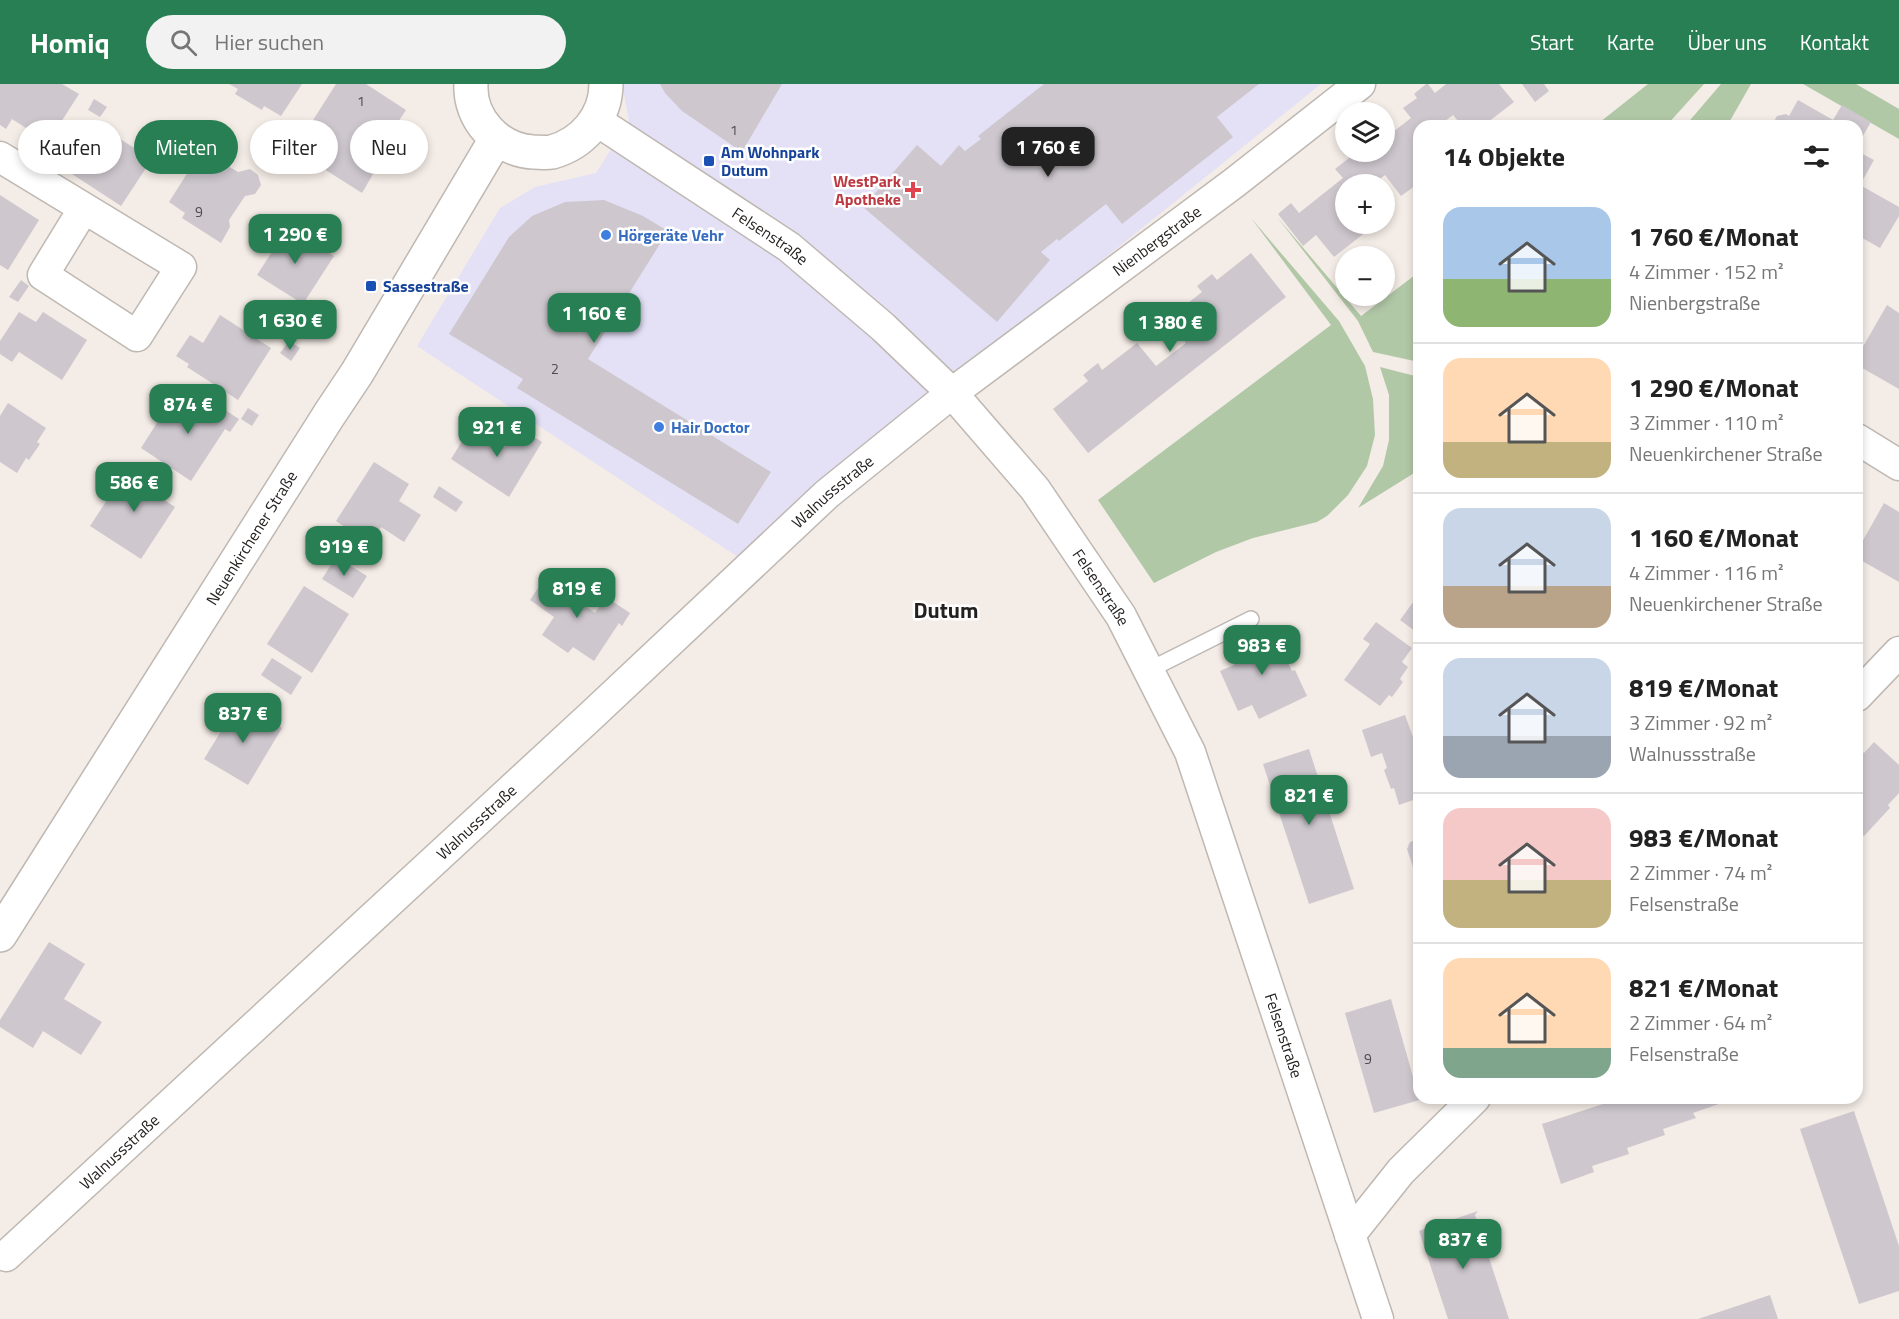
<!DOCTYPE html>
<html lang="de">
<meta charset="utf-8">
<style>
:root{--surface:#fff;--page:#f2f2f2;--text:#222;--muted:#767676;--line:#e0e0e0;--accent:#287f53}
body{margin:0;font-family:"Titillium Web",sans-serif;background:var(--page);color:var(--text);height:100vh;display:flex;flex-direction:column;font-size:22px;white-space:nowrap}
*{box-sizing:border-box;margin:0}
p{font-size:20px;color:var(--muted)}
.icon{flex:none;width:33px;height:33px;fill:none;stroke:currentColor;stroke-width:2;stroke-linecap:round;stroke-linejoin:round}
.map{position:relative;flex:1;overflow:hidden}
.side{position:absolute;left:1413px;top:36px;width:450px;height:984px;display:flex;flex-direction:column;background:var(--surface);border-radius:18px;box-shadow:0 3px 9px #0003}
.side>*{flex:none}
.hud{position:absolute;left:18px;top:36px;width:570px;height:54px;display:flex;gap:12px}
.controls{position:absolute;left:1335px;top:18px;display:grid;gap:12px}
.controls a{display:grid;place-items:center;width:60px;height:60px;border-radius:50%;background:var(--surface);box-shadow:0 3px 9px #0003;font-size:30px}
.price{position:absolute;translate:-50% -51px;padding:0 14px;border-radius:12px;background:var(--accent);color:#fff;font-size:20px;line-height:39px;filter:drop-shadow(0 2px 3px #0008)}
.price::after{content:'';position:absolute;left:50%;top:36px;width:18px;height:14px;margin-left:-9px;background:inherit;clip-path:polygon(0 0,100% 0,50% 100%)}
.price.current{background:#222;color:#fff}
ul{padding:0;list-style:none}
li{display:flex;align-items:center;gap:18px;height:150px;padding:0 30px}
li+li{border-top:2px solid var(--line)}
li span{display:grid;place-items:center;flex:none;width:168px;height:120px;border-radius:18px;color:#555}
li>.icon{margin-inline-start:auto}
span .icon{width:72px;height:72px;fill:#fffc;stroke-width:1}
li b{font-size:26px}
h2{display:flex;justify-content:space-between;align-items:center;height:72px;padding:0 30px;font-size:26px}
.pill{padding:0 21px;border-radius:27px;background:var(--surface);box-shadow:0 3px 9px #0003;font-size:21px;line-height:54px}
.pill.current{background:var(--accent);color:#fff}
header{display:flex;align-items:center;gap:36px;box-sizing:border-box;height:84px;padding:0 30px;background:var(--accent);color:#fff}
header strong{font-size:28px}
nav{display:flex;gap:33px;margin-inline-start:auto;font-size:21px}
.search{width:420px;height:54px;background:var(--page);display:flex;align-items:center;gap:15px;box-sizing:border-box;padding:0 21px;border-radius:33px;color:var(--muted);font-size:22px}
.map>svg:first-child{display:block}
.commercial{fill:#e4e1f7}
.green{fill:#b1c8a7}
.building{fill:#cec8ce}
.lines{fill:none;stroke-linecap:round;stroke-linejoin:round}
.lane-casing{stroke:#bfb8b2;stroke-width:18}
.street-casing{stroke:#bfb8b2;stroke-width:33}
.secondary-casing{stroke:#bfb8b2;stroke-width:36}
.lane{stroke:#fff;stroke-width:15}
.street{stroke:#fff;stroke-width:30}
.secondary{stroke:#fff;stroke-width:33}
.transit-dot{fill:#1a4fb4;stroke:#fff;stroke-width:2}
.health-dot{fill:#e0444e;stroke:#fff;stroke-width:2}
.shop-dot{fill:#3f7fe0;stroke:#fff;stroke-width:2}
.labels{text-anchor:middle;stroke-width:5;stroke-linejoin:round;paint-order:stroke}
.number-label{font-size:14px;fill:#4e4b4b}
.transit-label{font-size:16px;font-weight:bold;fill:#164399;stroke:#fff;text-anchor:start}
.health-label{font-size:16px;font-weight:bold;fill:#be3a42;stroke:#fff;text-anchor:end}
.shop-label{font-size:16px;font-weight:bold;fill:#366cbe;stroke:#fff;text-anchor:start}
.street-label{font-size:16px;fill:#24211f;stroke:#fff}
.district-label{font-size:22px;font-weight:bold;fill:#24211f;stroke:#fff}
</style>
<header>
<strong>Homiq</strong>
<div class="search"><svg class="icon" aria-label="search" viewBox="0 0 24 24"><circle cx="10" cy="10" r="6"/><path d="M15 15l6 6"/></svg>Hier suchen</div>
<nav><a>Start</a><a>Karte</a><a>Über uns</a><a>Kontakt</a></nav>
</header>
<div class="map">
<svg width="1899" height="1235" viewBox="0 0 1899 1235">
<rect width="100%" height="100%" fill="#f4ece6"/>
<!-- commercial -->
<path class="commercial" d="M622,0H1321L967,285L738,473L417,262L500,124L535,103L596,89L629,37Z"/>
<!-- green -->
<path class="green" d="M1648,0H1704L1666,42H1595Z
M1721,0H1751L1727,42H1685Z
M1803,0H1856L1899,25V55Z
M1277,133L1361,232L1419,188V278L1373,268L1358,237Z
M1251,134L1339,237L1365,282L1373,315L1375,351L1367,382L1348,411L1327,432L1317,438L1253,454L1216,468L1154,499L1098,416L1331,241Z
M1380,283L1419,293V386L1358,424L1383,382L1389,356V311Z"/>
<!-- building -->
<path class="building" d="M0,0H62L79,10L42,68L20,54L26,44L12,35L6,45L0,41Z
M229,0H302L281,32L264,22L262,26L235,10L238,5Z
M336,0H366L406,26L370,81L376,85L362,109L294,66Z
M660,0H782L742,68L682,27L665,9Z
M1044,0H1259L1217,33L1233,53L1122,140L1106,120L1059,157L1057,155L1041,168L1050,176L997,238L863,123L917,61L941,82L959,61L965,67L981,55L978,52Z
M1426,0H1428L1435,9L1446,0H1499L1514,18L1483,42H1462L1453,31L1439,42H1419V99L1401,112L1385,91L1373,100H1346V140H1376L1334,173L1316,151L1303,162L1278,130L1291,119L1299,129L1343,94L1335,85L1349,74L1346,70L1349,68H1384V55L1411,34L1403,24L1417,14L1414,10Z
M1522,0H1544L1549,7L1535,18Z
M94,15L107,23L100,33L88,26Z
M1798,16L1833,36L1842,21L1871,38L1857,62V42H1771L1777,32L1786,30L1789,32Z
M96,40L152,75L121,122L66,86Z
M162,58L175,67L168,77L156,69Z
M202,66L238,88L250,85L258,91L261,101L255,110L245,112L229,136L230,143L221,159L182,134L185,129L169,118Z
M1857,67L1874,76L1860,101L1899,123V132L1880,164L1857,151Z
M0,111L39,136L8,186L0,181Z
M604,116L643,132L668,147L588,275L771,388L738,440L517,304L523,295L449,250L509,153L532,132L565,118Z
M288,143L334,172L303,220L257,191Z
M1251,169L1286,213L1088,369L1053,325L1088,297L1083,291L1098,279L1102,286L1137,259L1156,282L1186,259L1168,235L1202,208L1197,202L1212,190L1217,196Z
M21,196L29,202L18,218L9,213Z
M1887,221L1899,229V305L1857,281V273Z
M19,228L36,238L43,228L87,256L62,296L19,268L12,278L0,270V257Z
M220,231L271,264L238,316L187,283L189,280L176,272L190,251L203,259Z
M289,257L300,264L291,277L280,269Z
M174,312L194,325L203,312L239,335L230,348L225,345L191,397L141,364Z
M8,319L46,344L37,358L40,360L29,376L26,374L17,389L0,378V332Z
M248,324L259,331L252,342L241,335Z
M472,341L505,363L518,343L542,358L509,413L451,375Z
M374,378L409,400L399,417L421,431L404,458L381,443L370,460L336,437Z
M137,381L158,395L151,407L175,423L141,475L90,442L124,390L129,393Z
M439,402L463,418L456,428L433,413Z
M1884,419L1899,428V498L1857,474V467Z
M336,473L367,492L353,514L322,495Z
M548,489L573,506L570,511L595,529L606,513L630,529L622,542L619,539L594,577L573,563L568,569L542,551L554,533L530,516Z
M304,502L349,530L312,589L267,560Z
M1419,510V550L1400,536Z
M1376,538L1412,564L1402,578L1408,583L1400,595L1403,598L1392,613L1389,611L1380,622L1344,596L1370,560L1363,555Z
M1276,544L1288,570L1285,572L1292,587L1295,586L1307,612L1259,635L1252,621L1238,627L1220,587L1234,581L1227,567Z
M272,574L302,593L291,611L261,591Z
M239,618L282,644L248,701L204,675Z
M1405,631L1414,656L1419,655V714L1399,721L1394,704L1391,705L1384,686L1387,684L1382,669L1371,673L1362,646Z
M1874,658L1899,681V709L1888,721L1890,724L1864,752L1857,746V665L1858,664L1864,669Z
M1309,665L1354,805L1309,820L1263,680Z
M1419,755V791L1415,789L1407,765L1410,758Z
M49,858L85,880L64,915L102,938L81,971L43,947L33,964L0,943V936Z
M1391,915L1419,1014L1423,1015L1374,1029L1345,929Z
M1604,1014H1730V1016L1693,1029L1696,1034L1663,1045L1665,1051L1627,1064L1629,1070L1592,1082L1594,1088L1561,1100L1542,1040L1606,1019Z
M1854,1027L1899,1162V1207L1859,1220L1800,1045Z
M1478,1127L1475,1131L1509,1235H1448L1419,1147Z
M1770,1211L1778,1235H1698Z"/>
<g class="lines">
<!-- lane casing -->
<g class="lane-casing">
<path id="lane" d="M1149,586L1251,535"/>
</g>
<!-- street casing -->
<g class="street-casing">
<g id="street">
<path id="s1" d="M597,37L789,163L883,243L952,309L1035,405L1121,532L1190,668L1378,1235"/>
<path d="M0,73L181,183L137,252L43,191L84,124"/>
<path d="M1857,355L1899,381"/>
<path d="M1857,612L1899,568"/>
<path d="M1350,1151L1401,1087L1475,1014"/>
<path id="s2" d="M6,1172L593,630L827,410L952,309L1234,99L1360,0"/>
</g>
</g>
<!-- secondary casing -->
<g class="secondary-casing">
<g id="secondary">
<path d="M471,0C469,35 498,66 533,68C539,68 546,69 552,68C584,59 606,32 606,0"/>
<path id="s3" d="M0,851L329,331L357,289L496,55"/>
</g>
</g>
<!-- lane -->
<use href="#lane" class="lane"/>
<!-- street -->
<use href="#street" class="street"/>
<!-- secondary -->
<use href="#secondary" class="secondary"/>
</g>
<!-- markers -->
<g class="transit-dot">
<rect x="703" y="71" width="12" height="12" rx="3"/>
<rect x="365" y="196" width="12" height="12" rx="3"/>
</g>
<path class="health-dot" d="M910 97h6v6h6v6h-6v6h-6v-6h-6v-6h6z"/>
<g class="shop-dot">
<circle cx="606" cy="151" r="6"/>
<circle cx="659" cy="343" r="6"/>
</g>
<g class="labels">
<!-- number labels -->
<g class="number-label">
<text x="361" y="22">1</text>
<text x="734" y="51">1</text>
<text x="199" y="133">9</text>
<text x="555" y="290">2</text>
<text x="1368" y="980">9</text>
</g>
<!-- transit labels -->
<g class="transit-label">
<text x="721" y="74">Am Wohnpark<tspan x="721" dy="18">Dutum</tspan></text>
<text x="383" y="208">Sassestraße</text>
</g>
<!-- health labels -->
<g class="health-label">
<text x="901" y="103">WestPark<tspan x="901" dy="18">Apotheke</tspan></text>
</g>
<!-- shop labels -->
<g class="shop-label">
<text x="618" y="157">Hörgeräte Vehr</text>
<text x="671" y="349">Hair Doctor</text>
</g>
<!-- street labels -->
<g class="street-label">
<text dy="6" stroke="none"><textPath href="#s1" startOffset="208">Felsenstraße</textPath></text>
<text dy="6" stroke="none"><textPath href="#s2" startOffset="1536">Nienbergstraße</textPath></text>
<text dy="6" stroke="none"><textPath href="#s2" startOffset="1126">Walnussstraße</textPath></text>
<text dy="6" stroke="none"><textPath href="#s3" startOffset="470">Neuenkirchener Straße</textPath></text>
<text dy="6" stroke="none"><textPath href="#s1" startOffset="694">Felsenstraße</textPath></text>
<text dy="6" stroke="none"><textPath href="#s2" startOffset="640">Walnussstraße</textPath></text>
<text dy="6" stroke="none"><textPath href="#s1" startOffset="1180">Felsenstraße</textPath></text>
<text dy="6" stroke="none"><textPath href="#s2" startOffset="154">Walnussstraße</textPath></text>
</g>
<!-- district labels -->
<g class="district-label">
<text x="946" y="534">Dutum</text>
</g>
</g>
</svg>
<div class="controls">
<a><svg class="icon" aria-label="layers" viewBox="0 0 24 24"><path d="M12 4l9 5-9 5-9-5zM3 14l9 5 9-5"/></svg></a>
<a>+</a>
<a>−</a>
</div>
<b class="price current" style="left:1048px;top:94px">1 760 €</b>
<b class="price" style="left:295px;top:181px">1 290 €</b>
<b class="price" style="left:594px;top:260px">1 160 €</b>
<b class="price" style="left:290px;top:267px">1 630 €</b>
<b class="price" style="left:1170px;top:269px">1 380 €</b>
<b class="price" style="left:188px;top:351px">874 €</b>
<b class="price" style="left:497px;top:374px">921 €</b>
<b class="price" style="left:134px;top:429px">586 €</b>
<b class="price" style="left:344px;top:493px">919 €</b>
<b class="price" style="left:577px;top:535px">819 €</b>
<b class="price" style="left:1262px;top:592px">983 €</b>
<b class="price" style="left:243px;top:660px">837 €</b>
<b class="price" style="left:1309px;top:742px">821 €</b>
<b class="price" style="left:1463px;top:1186px">837 €</b>
<div class="hud">
<a class="pill">Kaufen</a>
<a class="pill current">Mieten</a>
<a class="pill">Filter</a>
<a class="pill">Neu</a>
</div>
<section class="side">
<h2>14 Objekte<svg class="icon" aria-label="filters" viewBox="0 0 24 24"><path d="M4 7h16M4 17h16"/><circle cx="9" cy="7" r="2"/><circle cx="15" cy="17" r="2"/></svg></h2>
<ul>
<li><span style="background:linear-gradient(#a9c7e8 60%,#8fb573 0)"><svg class="icon" aria-label="home" viewBox="0 0 24 24"><path d="M3 11l9-7 9 7M6 9v11h12V9"/></svg></span><div><b>1 760 €/Monat</b><p>4 Zimmer · 152 m²</p><p>Nienbergstraße</p></div></li>
<li><span style="background:linear-gradient(#ffd9b3 70%,#c2b280 0)"><svg class="icon" aria-label="home" viewBox="0 0 24 24"><path d="M3 11l9-7 9 7M6 9v11h12V9"/></svg></span><div><b>1 290 €/Monat</b><p>3 Zimmer · 110 m²</p><p>Neuenkirchener Straße</p></div></li>
<li><span style="background:linear-gradient(#c9d6e8 65%,#b9a48a 0)"><svg class="icon" aria-label="home" viewBox="0 0 24 24"><path d="M3 11l9-7 9 7M6 9v11h12V9"/></svg></span><div><b>1 160 €/Monat</b><p>4 Zimmer · 116 m²</p><p>Neuenkirchener Straße</p></div></li>
<li><span style="background:linear-gradient(#c9d6e8 65%,#9aa5b1 0)"><svg class="icon" aria-label="home" viewBox="0 0 24 24"><path d="M3 11l9-7 9 7M6 9v11h12V9"/></svg></span><div><b>819 €/Monat</b><p>3 Zimmer · 92 m²</p><p>Walnussstraße</p></div></li>
<li><span style="background:linear-gradient(#f6c9c9 60%,#c2b280 0)"><svg class="icon" aria-label="home" viewBox="0 0 24 24"><path d="M3 11l9-7 9 7M6 9v11h12V9"/></svg></span><div><b>983 €/Monat</b><p>2 Zimmer · 74 m²</p><p>Felsenstraße</p></div></li>
<li><span style="background:linear-gradient(#ffd9b3 75%,#7fa58c 0)"><svg class="icon" aria-label="home" viewBox="0 0 24 24"><path d="M3 11l9-7 9 7M6 9v11h12V9"/></svg></span><div><b>821 €/Monat</b><p>2 Zimmer · 64 m²</p><p>Felsenstraße</p></div></li>
</ul>
</section>
</div>
